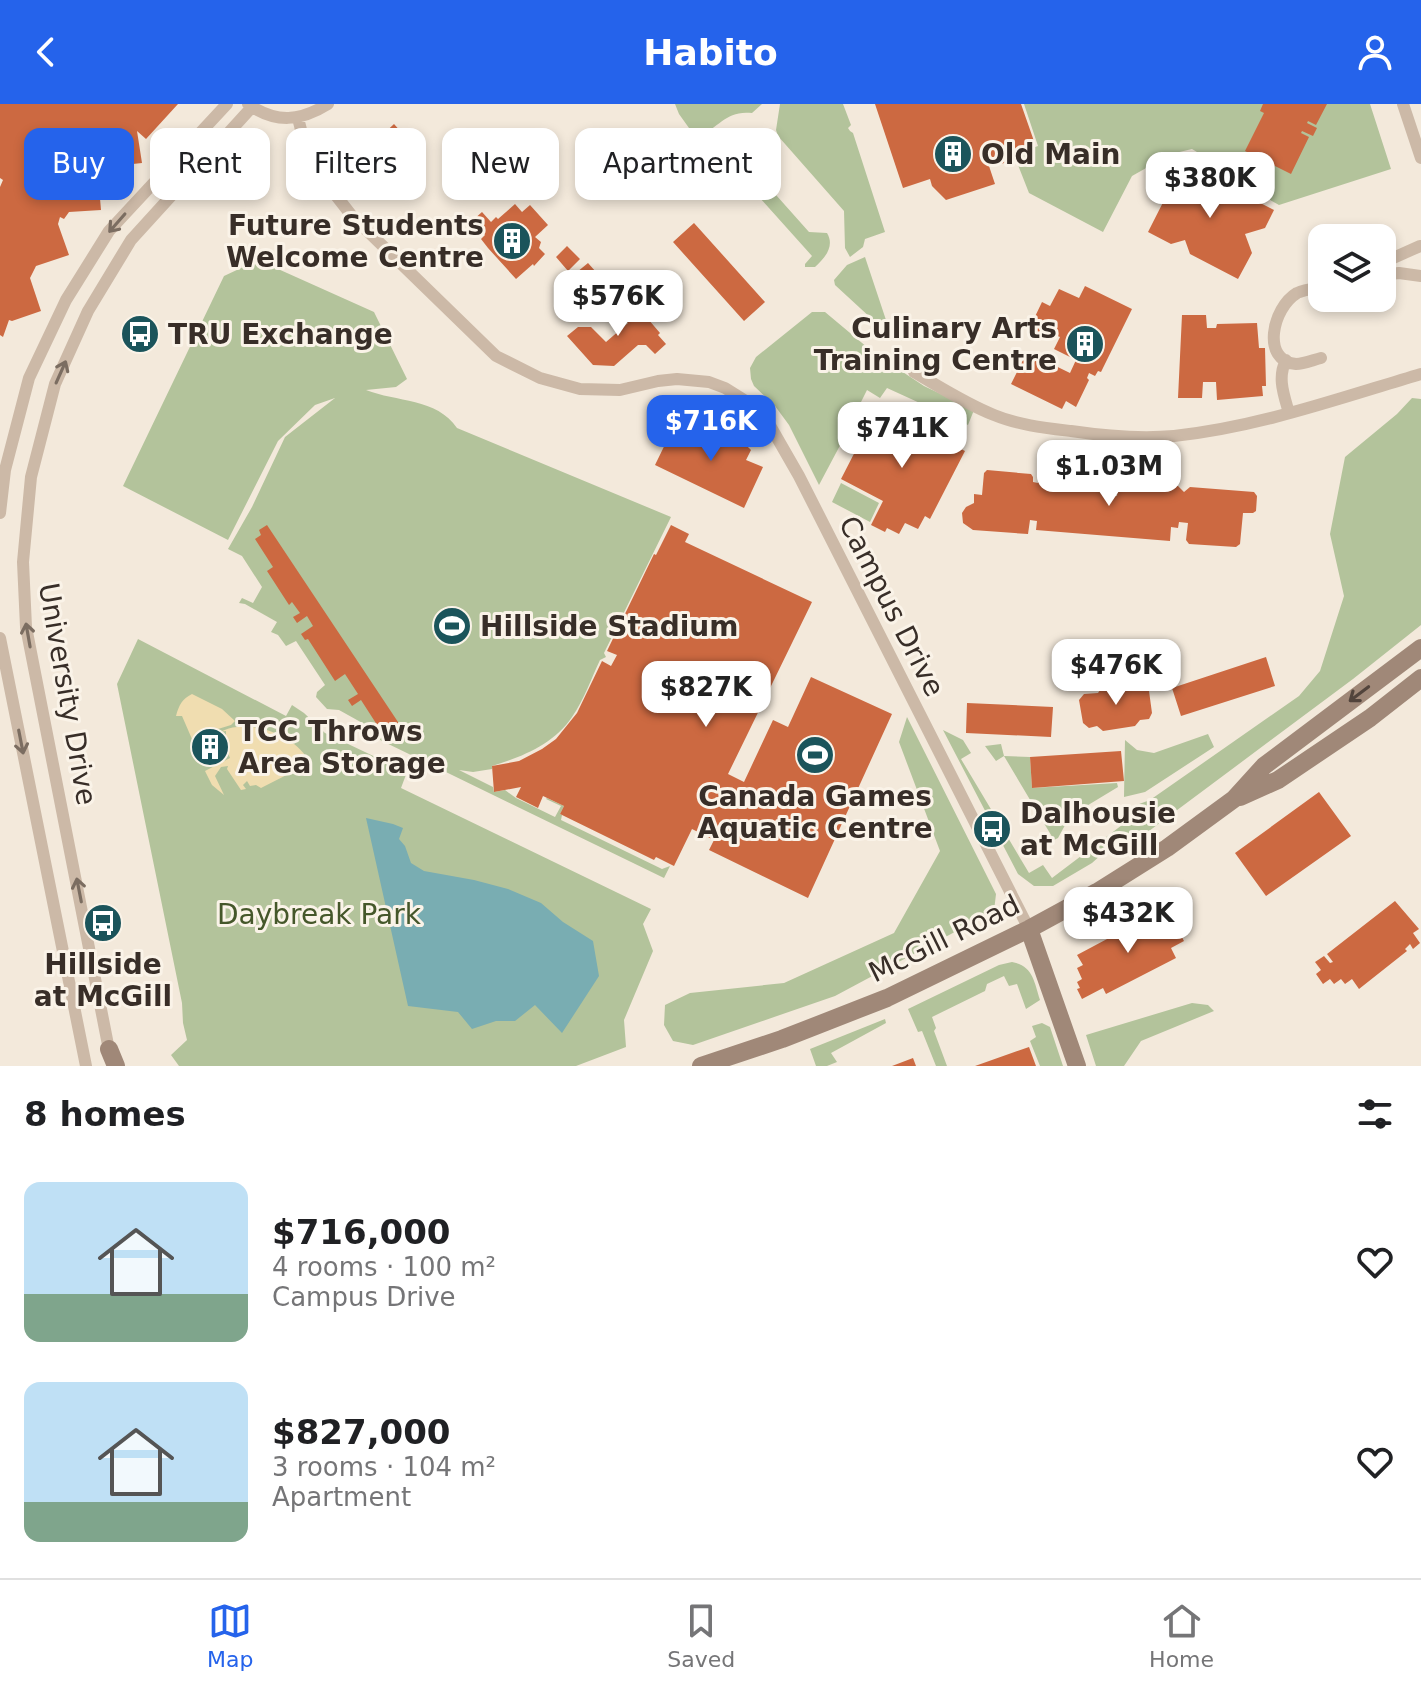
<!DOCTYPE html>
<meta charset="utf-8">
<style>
:root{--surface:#fff;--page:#f2f2f2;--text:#202124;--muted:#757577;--line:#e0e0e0;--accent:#2563eb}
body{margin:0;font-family:"DejaVu Sans",sans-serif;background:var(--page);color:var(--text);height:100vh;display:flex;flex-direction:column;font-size:30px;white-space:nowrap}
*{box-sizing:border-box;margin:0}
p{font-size:26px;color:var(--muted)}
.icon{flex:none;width:44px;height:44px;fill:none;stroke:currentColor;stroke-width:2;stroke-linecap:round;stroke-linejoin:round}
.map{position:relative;height:962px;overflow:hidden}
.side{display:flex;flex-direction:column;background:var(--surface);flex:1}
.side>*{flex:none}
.banner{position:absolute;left:24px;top:24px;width:800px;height:72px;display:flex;gap:16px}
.buttons{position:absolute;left:1308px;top:120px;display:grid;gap:16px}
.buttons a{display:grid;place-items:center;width:88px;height:88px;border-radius:16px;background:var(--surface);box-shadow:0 4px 12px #0003;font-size:40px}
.price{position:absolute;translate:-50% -68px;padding:0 18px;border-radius:16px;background:#fff;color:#222;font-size:26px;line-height:52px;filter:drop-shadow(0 2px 4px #0008)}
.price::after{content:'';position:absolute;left:50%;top:48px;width:24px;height:18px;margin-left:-12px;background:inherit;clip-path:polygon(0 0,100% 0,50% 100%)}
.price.active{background:var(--accent);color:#fff}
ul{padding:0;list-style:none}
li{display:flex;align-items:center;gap:24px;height:200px;padding:0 24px}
li span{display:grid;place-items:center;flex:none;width:224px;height:160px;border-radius:16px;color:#555}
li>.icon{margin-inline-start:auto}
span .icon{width:96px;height:96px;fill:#fffc;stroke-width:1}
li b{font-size:34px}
h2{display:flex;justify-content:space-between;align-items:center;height:96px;padding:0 24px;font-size:34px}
.tag{padding:0 28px;border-radius:16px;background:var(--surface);box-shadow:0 4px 12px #0003;font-size:28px;line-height:72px}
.tag.active{background:var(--accent);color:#fff}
header{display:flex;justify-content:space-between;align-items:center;height:104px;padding:0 24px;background:var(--accent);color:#fff;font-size:36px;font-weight:800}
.menu{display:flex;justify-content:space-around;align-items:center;height:112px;border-top:2px solid var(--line);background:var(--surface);font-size:22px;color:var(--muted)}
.menu a{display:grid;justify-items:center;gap:4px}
.menu .active{color:var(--accent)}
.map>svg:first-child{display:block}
.green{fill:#b3c39b}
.sand{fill:#f0ddb0}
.water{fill:#79adb2}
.building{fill:#cc6941}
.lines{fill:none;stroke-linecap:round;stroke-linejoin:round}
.street{stroke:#ccb9a7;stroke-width:12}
.secondary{stroke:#a08878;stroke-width:18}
.oneway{stroke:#7b6d61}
.oneway2{stroke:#52443c}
.labels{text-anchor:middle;stroke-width:6;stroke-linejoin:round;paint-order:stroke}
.poi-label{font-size:28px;font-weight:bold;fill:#382e28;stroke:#faf3e8;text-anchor:start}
.street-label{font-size:28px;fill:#382e28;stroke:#faf3e8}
.park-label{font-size:28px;fill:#45572a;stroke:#faf3e8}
</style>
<header><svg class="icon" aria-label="back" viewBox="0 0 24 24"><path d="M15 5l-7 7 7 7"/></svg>Habito<svg class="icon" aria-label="person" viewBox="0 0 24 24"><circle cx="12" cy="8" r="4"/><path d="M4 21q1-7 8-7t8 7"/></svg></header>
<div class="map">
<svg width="1421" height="962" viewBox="0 0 1421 962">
<rect width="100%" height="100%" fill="#f3e9db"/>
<!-- green -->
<path class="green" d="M675,0H762L752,9C726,6 720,23 699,32L694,31L679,10Z
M780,0H843L851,21L848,24L850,27L853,29L885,128L865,135L863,143L850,153L845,144L844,107L778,32L776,26Z
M1024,0H1370L1391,65L1279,101L1205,60L1202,51L1192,45L1171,50L1132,72L1103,128L1029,89L1018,61L1023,47L1038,42Z
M733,32H739L745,39L743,42L735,45L809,128L827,129C835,142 825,154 815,163H805V160L812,152L725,55L715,62L713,61C709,46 721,38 733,32Z
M865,153L888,222L885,227L835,181L834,176L847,161Z
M258,156L374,208L407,275L396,283L366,286C396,298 437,294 457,324L671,413L604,549L606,553L600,556C591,575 584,596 572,613C554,640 522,653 492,662V665L473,668L459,666L493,683L494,688L505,686L516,694L555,713L561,702L546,695L547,694L564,702L560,710L562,711L561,716L662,765L670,762L664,774L376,634L366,621L339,606L327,605L316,593L317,588L325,581L296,537L286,542L278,531L271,528L277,518L245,500L239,499L242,494L253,499L262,483L242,452L228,445L252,403L285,333L335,294L315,301L278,337L228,436L123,382L224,172Z
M812,208H825L874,249L924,282L974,306L968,321L887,284L880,294L867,286L858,304L865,309L851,334L845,332L819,381L789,321L775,302L754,282L751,275L750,264L756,253Z
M1412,294L1421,295V521L1353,575L1145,730L1110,743L1092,759L1053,782H1034L1018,770L943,626L963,636L971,649L961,655L1029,769L1043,761L1052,774L1130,715L1123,706L1150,696L1299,592L1320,567L1344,492L1330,430L1345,353L1397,310Z
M841,379L879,399L870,418L832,398Z
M138,535L286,612L292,601L304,609L325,629L407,668L401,684L651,805L643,820L653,847L624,916L626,943L576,962H179L171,951L187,936L183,919L182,899L117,580Z
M907,613L996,790L994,807L835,892L693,941L673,937L664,921L665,901L690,889L784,879L894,829L940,747L899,638Z
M1208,630L1214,643L1145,688L1124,693L1125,636L1137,646L1154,649Z
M1001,640L1004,652L1030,653L1032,684L1117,679L1118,683L1070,712L1058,734L1054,736L1004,652L996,657L985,642Z
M1012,858C1033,862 1034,877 1040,896L1026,905L1017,880L1009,882L1004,872L987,880L985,887L932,913L936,924L934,927L947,962H936L922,927L918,928L908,905L999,861Z
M1192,899L1208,901L1214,907L1141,937L1124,962H1096L1086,931Z
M885,915L886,919L831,949L837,958L827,962H816L810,945Z
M1042,919L1050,923L1063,962H1040L1030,937L1036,933L1032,922Z"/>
<!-- sand -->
<path class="sand" d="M192,590L222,605L235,617L231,621L218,625L216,631L223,634L226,631V627L219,628C225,626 231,623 237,623C264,620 298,635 310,659L261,684L256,681L250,682L247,677L243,681L246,685L241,686L227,665L228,662L221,663L215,672L224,691L212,681L205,667L230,654L223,636L215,633L207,640L195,642L182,612H176C179,601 182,595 192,590Z"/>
<!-- water -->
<path class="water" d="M366,714L393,720L403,724L399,735L405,742L411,759L424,767L474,776L508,785L541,799L563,818L593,837L599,872L562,929L535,901L515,917H496L472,925L458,908L408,902Z"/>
<!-- building -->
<path class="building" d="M0,0H178L146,35L137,27L142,59L105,63L98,71L101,106L69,108L64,115L60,113L58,120L69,151L36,162L30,174L41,207L12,217L9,216L3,233L0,231V83L3,76L0,74Z
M875,0H1021L1035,40L1014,47L1016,55L1001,60L998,53L987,56L995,80L946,96L932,82L930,75L903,84Z
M1263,0H1327L1316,21L1308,17L1307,19L1317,24L1313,32L1302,27L1301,29L1309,33L1291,70L1245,47L1264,9L1260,7Z
M394,20L420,49L401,65L376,37Z
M463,26L496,51L486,65L453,40Z
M1183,59L1274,106L1265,124L1245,130L1252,149L1238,175L1190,150L1185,136L1171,140L1148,128Z
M516,66L528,80L516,91L503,73L508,69L510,71Z
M515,100L522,108L530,101L548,121L535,133L541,138L539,144L545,150L534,162L533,160L516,175L488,144L481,135L485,131L472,117L482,108L491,118L496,113L498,115Z
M694,119L765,198L744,217L673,138Z
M567,142L580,155L568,167L556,153Z
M588,159L613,187L595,202L585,191L575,199L560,182Z
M1085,182L1132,205L1101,268L1098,267L1095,272L1089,269L1087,274L1089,276L1076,303L1066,297L1062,305L1011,280L1027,248L1070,269L1076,256L1054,245L1060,233L1051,229L1048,234L1030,223L1042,198L1050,202L1059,185L1079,194Z
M629,196L640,209L642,208L660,229L658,231L666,240L655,250L646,241H638L614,262L593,261L567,232L578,223H591L606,238L628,219L616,204L622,198L624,200Z
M1182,211H1206L1207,224H1216L1217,220L1257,219L1259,244H1265L1266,282H1262L1263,292L1217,296L1216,278H1203L1202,294H1178Z
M878,303L965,347L930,415L925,412L918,425L905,419L899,430L887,424L885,428L871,421L883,397L841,375Z
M675,320L703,335L707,326L727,328L740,336L749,344L751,346L746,356L763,363L744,404L655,361Z
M987,366L1031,370L1033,373V378L1038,379L1039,370L1110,376L1109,391L1117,392L1119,371L1176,376V382H1178L1184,388L1190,383L1254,388L1257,392L1256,407L1253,409H1243L1240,440L1236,443L1189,440L1186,436L1188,419L1179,418L1178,424L1171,423L1170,437L1036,426L1037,417L1030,416L1028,430L973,426L963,419L962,409L966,403L974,399V390L982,391L984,369Z
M267,421L398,618V621L390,626L388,623L381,627L361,596L352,602L348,596L358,590L345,570L335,577L308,535L305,536L301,530L313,522L307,512L297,519L293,513L300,509L292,498L289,501L267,467L273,463L255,435L261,431L259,426Z
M671,421L689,430L685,438L812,498L728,670L744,678L773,616L788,623L811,573L892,610L808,794L709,746L714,736L692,725L674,762L656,753L654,756L560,710L564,702L543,692L538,704L516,693L521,683L494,688L492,662L519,657L542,645L556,635L577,609L602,557L611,562L617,551L607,547L654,450L656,451Z
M1266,553L1275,582L1181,612L1172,584Z
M1120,577L1129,584L1143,582L1149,587L1152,609L1149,615L1140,616L1135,622L1103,627L1097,622L1089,624L1083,619L1079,596L1084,590L1098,589L1104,580Z
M967,599L1053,603L1051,633L966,629Z
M217,635L221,643L203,652L199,644Z
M1121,647L1124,677L1032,684L1030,653Z
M1319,688L1351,732L1266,792L1235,749Z
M1395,797L1419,825L1413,829L1420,839L1413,845L1410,840L1405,845L1407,847L1359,885L1352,875L1345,880L1341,875L1334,880L1330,875L1323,880L1316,870L1321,866L1315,858L1324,852L1330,859L1333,858L1327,850Z
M1154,810L1157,817L1170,811L1184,837L1171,844L1176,854L1106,890L1103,884L1082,895L1077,885L1080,884L1077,878L1082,875L1077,864L1083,861L1077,851Z
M1029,943L1036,962H975Z
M913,954L916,962H892Z"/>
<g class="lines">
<!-- street -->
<path class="street" d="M248,0C276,20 301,17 328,0
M1403,0L1421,54
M298,14L309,57L352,112L496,252L540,274L580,285L620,286L658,277L677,275L709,278L725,284L757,304L768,318L799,372L1029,825
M1382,159L1420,142
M1382,171L1399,169L1421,172
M1321,254C1313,256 1304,260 1296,260C1261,257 1272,204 1297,189C1305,185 1313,185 1322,184
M1286,256C1277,274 1284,291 1289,309
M914,268C940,283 966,300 994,311C1018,321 1046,324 1071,327C1105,332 1140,335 1174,332C1259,323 1340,294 1421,270
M0,409L5,366L29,274L66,196L109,127L227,0
M0,534L86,962
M110,951L26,523L23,458L31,373L55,280L88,207L131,136L252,3"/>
<!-- secondary -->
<path class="secondary" d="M1240,693L1278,676L1370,614L1421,574
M1029,825L1077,962
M109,945L116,962
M701,962L782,935L887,894L1029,825L1097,788L1167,744L1234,695L1264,662L1421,544"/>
</g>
<!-- one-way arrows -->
<defs><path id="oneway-shaft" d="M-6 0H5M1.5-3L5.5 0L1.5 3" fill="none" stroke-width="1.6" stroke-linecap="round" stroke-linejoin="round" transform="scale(2)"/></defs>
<g class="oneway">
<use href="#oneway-shaft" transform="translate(117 119) rotate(131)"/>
<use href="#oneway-shaft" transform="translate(61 268) rotate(-66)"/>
<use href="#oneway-shaft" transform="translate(28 531) rotate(-100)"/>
<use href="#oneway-shaft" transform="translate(21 638) rotate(79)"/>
<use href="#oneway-shaft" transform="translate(79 786) rotate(-101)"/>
</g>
<use class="oneway2" href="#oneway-shaft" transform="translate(1359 590) rotate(143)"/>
<!-- icons -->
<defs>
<g id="building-disc" transform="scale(2)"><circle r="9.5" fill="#1b545b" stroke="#faf3e8"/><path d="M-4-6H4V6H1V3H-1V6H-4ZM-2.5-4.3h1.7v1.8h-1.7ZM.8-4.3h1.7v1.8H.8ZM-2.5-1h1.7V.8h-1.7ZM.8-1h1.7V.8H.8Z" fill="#fff"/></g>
<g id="bus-disc" transform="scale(2)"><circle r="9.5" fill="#1b545b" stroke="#faf3e8"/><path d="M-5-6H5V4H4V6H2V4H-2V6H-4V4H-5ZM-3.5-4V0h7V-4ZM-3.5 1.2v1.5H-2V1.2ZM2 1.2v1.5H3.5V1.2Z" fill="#fff"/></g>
<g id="stadium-disc" transform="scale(2)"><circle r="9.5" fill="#1b545b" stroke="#faf3e8"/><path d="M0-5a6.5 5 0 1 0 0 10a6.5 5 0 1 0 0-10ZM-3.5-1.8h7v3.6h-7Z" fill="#fff"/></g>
</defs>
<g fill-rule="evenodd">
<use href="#building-disc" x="953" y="50"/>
<use href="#building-disc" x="512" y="137"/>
<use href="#bus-disc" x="140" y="230"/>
<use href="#building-disc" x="1085" y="240"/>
<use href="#stadium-disc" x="452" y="522"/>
<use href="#building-disc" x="210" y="643"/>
<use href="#stadium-disc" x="815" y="651"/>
<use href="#bus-disc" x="992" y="725"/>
<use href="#bus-disc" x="103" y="819"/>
</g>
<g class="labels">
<!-- poi labels -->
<g class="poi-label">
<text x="981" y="60">Old Main</text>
<text x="484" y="131" text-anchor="end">Future Students<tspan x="484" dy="32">Welcome Centre</tspan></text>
<text x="1057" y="234" text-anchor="end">Culinary Arts<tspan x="1057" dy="32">Training Centre</tspan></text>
<text x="168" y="240">TRU Exchange</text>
<text x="480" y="532">Hillside Stadium</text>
<text x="238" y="637">TCC Throws<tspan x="238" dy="32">Area Storage</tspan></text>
<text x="815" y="702" text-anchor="middle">Canada Games<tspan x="815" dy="32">Aquatic Centre</tspan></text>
<text x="1020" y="719">Dalhousie<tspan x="1020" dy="32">at McGill</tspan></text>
<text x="103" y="870" text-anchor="middle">Hillside<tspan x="103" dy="32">at McGill</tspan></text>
</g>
<!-- street labels -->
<g class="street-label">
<text transform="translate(892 502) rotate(63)" y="10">Campus Drive</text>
<text transform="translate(68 590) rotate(80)" y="10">University Drive</text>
<text transform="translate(944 834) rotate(-26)" y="10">McGill Road</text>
</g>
<!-- park labels -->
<g class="park-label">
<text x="319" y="820">Daybreak Park</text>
</g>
</g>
</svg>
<div class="buttons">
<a><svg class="icon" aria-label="layers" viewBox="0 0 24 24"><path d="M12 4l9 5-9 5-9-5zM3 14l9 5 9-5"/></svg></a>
</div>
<b class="price" style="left:1210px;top:116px">$380K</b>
<b class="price" style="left:618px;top:234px">$576K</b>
<b class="price active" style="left:711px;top:359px">$716K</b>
<b class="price" style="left:902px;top:366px">$741K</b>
<b class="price" style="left:1109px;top:404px">$1.03M</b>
<b class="price" style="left:1116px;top:603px">$476K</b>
<b class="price" style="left:706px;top:625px">$827K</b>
<b class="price" style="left:1128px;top:851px">$432K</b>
<div class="banner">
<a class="tag active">Buy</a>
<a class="tag">Rent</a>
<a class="tag">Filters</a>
<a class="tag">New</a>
<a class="tag">Apartment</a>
</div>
</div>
<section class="side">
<h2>8 homes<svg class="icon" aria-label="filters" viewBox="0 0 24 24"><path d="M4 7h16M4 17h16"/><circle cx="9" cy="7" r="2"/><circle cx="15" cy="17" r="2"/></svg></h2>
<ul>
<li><span style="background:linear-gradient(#bfe0f5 70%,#7fa58c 0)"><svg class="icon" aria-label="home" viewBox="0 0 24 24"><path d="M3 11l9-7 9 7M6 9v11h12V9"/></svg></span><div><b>$716,000</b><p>4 rooms · 100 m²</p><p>Campus Drive</p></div><svg class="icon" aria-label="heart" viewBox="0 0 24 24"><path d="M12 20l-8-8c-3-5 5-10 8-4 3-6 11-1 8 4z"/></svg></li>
<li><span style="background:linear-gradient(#bfe0f5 75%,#7fa58c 0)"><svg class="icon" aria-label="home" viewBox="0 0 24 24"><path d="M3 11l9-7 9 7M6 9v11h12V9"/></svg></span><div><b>$827,000</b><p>3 rooms · 104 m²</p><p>Apartment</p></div><svg class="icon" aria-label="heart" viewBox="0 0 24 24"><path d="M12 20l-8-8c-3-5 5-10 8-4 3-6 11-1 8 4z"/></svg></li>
</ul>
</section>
<nav class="menu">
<a class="active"><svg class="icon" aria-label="map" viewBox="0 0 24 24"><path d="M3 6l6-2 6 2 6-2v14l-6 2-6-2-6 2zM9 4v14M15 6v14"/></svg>Map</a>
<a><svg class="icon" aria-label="saved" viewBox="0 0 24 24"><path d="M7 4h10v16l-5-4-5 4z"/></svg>Saved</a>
<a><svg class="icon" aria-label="home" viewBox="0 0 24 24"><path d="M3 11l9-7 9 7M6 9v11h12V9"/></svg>Home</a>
</nav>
